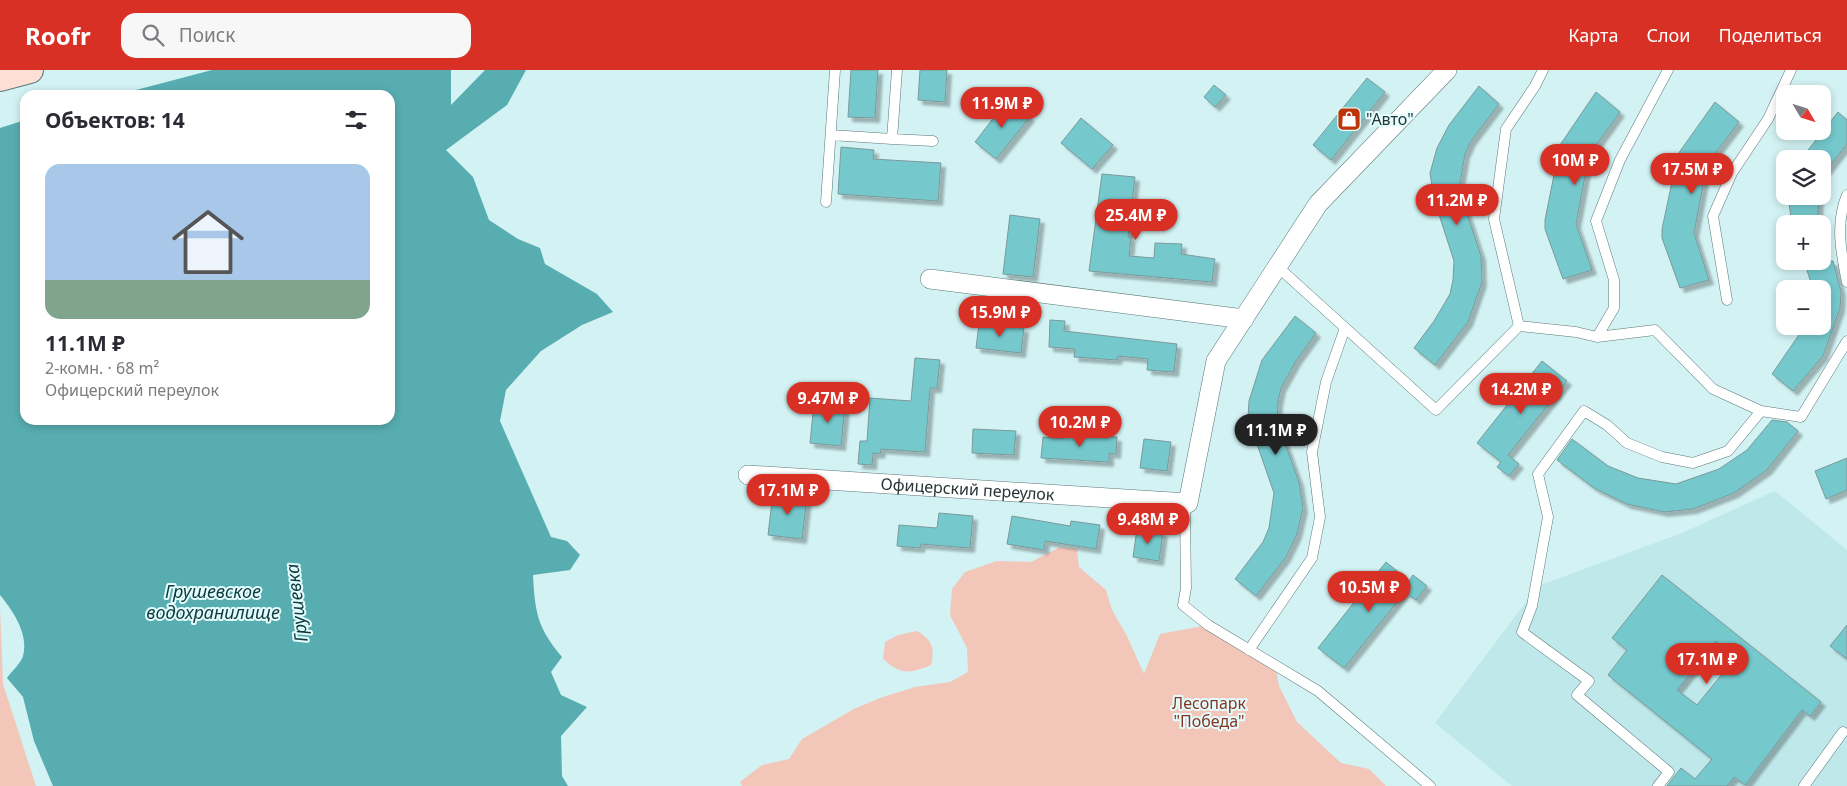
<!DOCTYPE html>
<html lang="ru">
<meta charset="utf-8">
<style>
:root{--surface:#fff;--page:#f7f7f7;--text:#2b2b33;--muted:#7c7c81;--line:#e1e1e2;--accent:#d93025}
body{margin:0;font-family:"Noto Sans",sans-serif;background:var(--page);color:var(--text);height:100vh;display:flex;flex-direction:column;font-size:19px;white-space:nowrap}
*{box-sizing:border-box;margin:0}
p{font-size:16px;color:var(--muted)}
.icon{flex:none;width:28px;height:28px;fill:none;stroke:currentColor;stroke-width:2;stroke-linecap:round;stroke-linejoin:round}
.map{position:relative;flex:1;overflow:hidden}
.side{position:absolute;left:20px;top:20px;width:375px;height:335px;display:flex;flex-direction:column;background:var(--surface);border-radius:15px;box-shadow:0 2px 8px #0003}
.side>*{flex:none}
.needle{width:32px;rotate:128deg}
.fabs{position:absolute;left:1776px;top:15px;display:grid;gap:10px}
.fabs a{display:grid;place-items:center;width:55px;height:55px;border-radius:10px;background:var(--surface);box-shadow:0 2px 8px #0003;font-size:25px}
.price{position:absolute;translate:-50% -42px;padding:0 11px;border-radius:18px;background:var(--accent);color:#fff;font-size:16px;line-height:32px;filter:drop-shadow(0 1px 2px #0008)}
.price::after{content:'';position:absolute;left:50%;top:30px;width:15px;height:11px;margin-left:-8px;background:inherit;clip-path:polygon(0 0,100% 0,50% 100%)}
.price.active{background:#222;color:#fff}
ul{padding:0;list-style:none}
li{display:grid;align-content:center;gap:10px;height:265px;padding:0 25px}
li+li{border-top:1px solid var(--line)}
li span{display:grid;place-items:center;height:155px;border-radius:15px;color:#555}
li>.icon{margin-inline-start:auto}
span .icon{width:90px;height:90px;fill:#fffc;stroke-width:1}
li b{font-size:21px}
h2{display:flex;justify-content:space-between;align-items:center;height:60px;padding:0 25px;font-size:21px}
header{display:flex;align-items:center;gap:30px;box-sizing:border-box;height:70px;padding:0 25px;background:var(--accent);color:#fff}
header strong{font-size:24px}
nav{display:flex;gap:28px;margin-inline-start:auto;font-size:18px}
.search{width:350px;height:45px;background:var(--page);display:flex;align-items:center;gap:12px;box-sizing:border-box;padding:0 18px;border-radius:15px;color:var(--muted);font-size:19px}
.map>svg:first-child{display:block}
.built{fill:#bfe8ea}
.green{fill:#f3c6ba}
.water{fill:#58adb1}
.building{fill:#74c9cd;stroke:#7b999a;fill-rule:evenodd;filter:url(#shadow)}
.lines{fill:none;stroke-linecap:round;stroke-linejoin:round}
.service-casing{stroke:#5b7879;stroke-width:11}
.minor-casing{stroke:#5b7879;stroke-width:20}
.secondary-casing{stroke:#5b7879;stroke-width:28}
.service{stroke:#fff;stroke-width:10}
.minor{stroke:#fff;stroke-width:19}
.secondary{stroke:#fedfd6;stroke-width:26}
.labels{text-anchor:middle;stroke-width:4;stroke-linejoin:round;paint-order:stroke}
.poi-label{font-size:16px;fill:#283435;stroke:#e4feff;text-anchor:start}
.street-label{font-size:16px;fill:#283435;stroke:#e4feff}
.park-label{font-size:16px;fill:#853622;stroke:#e4feff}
.water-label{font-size:18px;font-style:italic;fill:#113a3c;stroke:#e4feff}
</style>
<header>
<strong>Roofr</strong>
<div class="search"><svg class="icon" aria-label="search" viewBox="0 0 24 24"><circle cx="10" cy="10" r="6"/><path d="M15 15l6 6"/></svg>Поиск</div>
<nav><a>Карта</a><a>Слои</a><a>Поделиться</a></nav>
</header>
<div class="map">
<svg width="1847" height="716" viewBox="0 0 1847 716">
<defs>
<filter id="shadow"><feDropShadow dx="4.5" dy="4.5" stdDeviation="1" flood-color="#0004"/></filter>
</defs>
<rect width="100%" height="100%" fill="#d2f2f3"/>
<!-- built -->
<path class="built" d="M1775,421L1847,480V716H1512L1435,653L1538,516L1682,463Z"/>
<!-- green -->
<path class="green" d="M1060,477L1077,479L1079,497L1106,520L1112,540L1127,566L1144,604L1160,564L1208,555L1275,595L1279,616L1297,652L1341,693L1369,699L1386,716H742L740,712L762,695L789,689L802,669L854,639L880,628L915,617L950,612L968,602L967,578L950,545L952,519L965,502L997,491L1031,492Z
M0,537L3,614L36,716H0Z
M917,561C932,570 935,578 931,595C909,604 901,605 883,589L885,572L898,565Z"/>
<!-- water -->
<path class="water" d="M212,0H451V35L485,0H526L507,35L446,80L473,107L489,150L518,169L540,178L545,194L597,224L613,242L582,255L541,281L506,320L500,351L551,467L567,471L580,485L570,500L533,505C535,542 537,557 562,587L551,602L561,625L587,637L561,666L562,706L568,716H53L34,671L23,627L7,608C11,602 21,593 23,586C29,564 13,541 0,525V58L25,50V350H390V25H117Z"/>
<!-- building -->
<path class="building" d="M851,0H878L875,48L848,47Z
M920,0H947L945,32L918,30Z
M1367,8L1385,22L1331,90L1313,75Z
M1214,15L1226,25L1215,37L1204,27Z
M1479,16L1499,34L1471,71L1465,84L1459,119L1481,186L1482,212L1468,252L1435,295L1414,278L1434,251L1450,224L1453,210L1454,191L1434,129L1430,103L1437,78L1449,55Z
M1596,22L1620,42L1589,85L1576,154L1592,200L1563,209L1545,159V150L1560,75Z
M1008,29L1030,47L996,89L975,72Z
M1715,32L1739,52L1707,94L1694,163L1709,210L1680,218L1662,168V159L1678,84Z
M1838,42L1847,50V74L1822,106V89H1801Z
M1081,48L1113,75L1092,99L1061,73Z
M841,77L874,80L873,89L941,93L938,131L838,124Z
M1102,104L1135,107L1128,167H1131L1129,186L1154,188L1155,173L1182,174L1181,184L1215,189L1212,212L1089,201Z
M1788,126H1819L1818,145L1821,154H1792Z
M1010,145L1040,149L1033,207L1003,204Z
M1804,191H1833L1841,222L1840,238L1823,286L1793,321L1772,304L1805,256H1822V219H1813Z
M1295,246L1316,263L1296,291L1281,318L1278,332L1277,351L1299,412L1303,438L1297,464L1286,487L1256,526L1235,509L1263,472L1269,458L1274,423L1251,357L1248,347L1249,331L1262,290Z
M1050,250L1065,251L1064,261L1177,274L1174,302L1147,300L1148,289L1118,286L1117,290L1074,287L1075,279L1049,277Z
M979,254L1024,258L1021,283L976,278Z
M915,288L940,290L937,318H930L925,382L881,379L880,384L873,383L872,395L858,394L860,371H867L870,328L911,331Z
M1542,291L1567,311L1508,385L1519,394L1509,406L1497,397L1501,392L1477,373Z
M814,333L845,336L841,376L810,373Z
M1772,350L1787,352L1798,361L1767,400L1734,423L1693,439L1664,442L1627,434L1594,418L1557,390L1572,369L1608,396L1638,408L1676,414L1719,399L1747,380Z
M973,359L1016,361L1014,385L972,383Z
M1064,363L1117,367L1116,384L1109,383V392L1041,388L1043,367L1063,369Z
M1144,369L1171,372L1167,401L1140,398Z
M1847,388V420L1826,429L1815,401Z
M773,423L807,427L802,469L768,465Z
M939,443L973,446L970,478L921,474L920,478L897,476L899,455L937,458Z
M1012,446L1070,456L1071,451L1100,455L1096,479L1045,471L1044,480L1007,474Z
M1137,459L1163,462L1159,491L1133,487Z
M1386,492L1409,511L1413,505L1427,516L1416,530L1405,522L1344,598L1318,578Z
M1662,505L1821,632L1810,646L1802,640L1745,715L1734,707L1727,716H1667L1681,698L1695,709L1712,689L1608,605L1627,580L1612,568ZM1716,571L1736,587L1697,635L1677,620Z
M1847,555V589L1830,576Z"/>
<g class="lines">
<!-- service casing -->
<g class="service-casing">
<path id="service" d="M831,65L892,69L897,0
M892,69L933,71
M1847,125C1835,153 1841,183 1847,212
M826,132L835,0
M1278,197L1436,340L1519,256L1576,262L1597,267L1655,260L1713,319L1761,341L1801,347L1847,271
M1727,230L1713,146L1732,103L1768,49L1791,0
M1519,256L1494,149L1506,59L1535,16L1543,0
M1597,267L1614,238V210L1596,151L1620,90L1668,0
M1188,433L1185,443L1186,518L1183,535L1208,555L1318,621L1430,716
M1249,580L1312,488L1320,447L1312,382L1326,312L1345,258
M1658,716L1669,702L1577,625L1589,611L1522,562L1532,536L1548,447L1538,404L1584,341L1607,355L1627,373L1662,387L1693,393L1728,381L1761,341
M1804,716L1843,662"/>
</g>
<!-- minor casing -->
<g class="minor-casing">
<g id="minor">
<path d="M930,209L1244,249"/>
<path id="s1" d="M748,405L1188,433L1216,291L1318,134L1447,0"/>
</g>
</g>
<!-- secondary casing -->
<g class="secondary-casing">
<path id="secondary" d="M0,8L30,0"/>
</g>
<!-- service -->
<use href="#service" class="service"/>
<!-- minor -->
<use href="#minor" class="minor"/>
<!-- secondary -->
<use href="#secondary" class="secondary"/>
</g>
<!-- icons -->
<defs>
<g id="shop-square" transform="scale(1.25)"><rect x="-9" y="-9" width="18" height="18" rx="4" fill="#bd3408" stroke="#e4feff"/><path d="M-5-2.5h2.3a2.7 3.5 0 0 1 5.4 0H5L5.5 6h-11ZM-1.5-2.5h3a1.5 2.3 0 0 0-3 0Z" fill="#fff"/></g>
</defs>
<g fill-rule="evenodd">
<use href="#shop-square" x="1349" y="49"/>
</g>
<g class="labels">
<!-- poi labels -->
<g class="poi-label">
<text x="1366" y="55">"Авто"</text>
</g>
<!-- street labels -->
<g class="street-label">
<text dy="6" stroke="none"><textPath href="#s1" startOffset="220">Офицерский переулок</textPath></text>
</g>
<!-- park labels -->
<g class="park-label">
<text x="1209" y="639">Лесопарк<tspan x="1209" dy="18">"Победа"</tspan></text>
</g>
<!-- water labels -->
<g class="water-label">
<text x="213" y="528">Грушевское<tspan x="213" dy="21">водохранилище</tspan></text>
<text transform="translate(297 533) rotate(-97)" y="6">Грушевка</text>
</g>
</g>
</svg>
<div class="fabs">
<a><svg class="needle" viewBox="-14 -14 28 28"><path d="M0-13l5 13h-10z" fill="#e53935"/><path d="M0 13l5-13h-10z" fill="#7c7c81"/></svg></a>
<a><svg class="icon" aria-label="layers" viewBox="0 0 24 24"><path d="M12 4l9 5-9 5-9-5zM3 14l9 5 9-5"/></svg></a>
<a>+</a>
<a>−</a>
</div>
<b class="price" style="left:1002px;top:59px">11.9M ₽</b>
<b class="price" style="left:1575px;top:116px">10M ₽</b>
<b class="price" style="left:1692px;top:125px">17.5M ₽</b>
<b class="price" style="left:1457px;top:156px">11.2M ₽</b>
<b class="price" style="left:1136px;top:171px">25.4M ₽</b>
<b class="price" style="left:1000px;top:268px">15.9M ₽</b>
<b class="price" style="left:1521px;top:345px">14.2M ₽</b>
<b class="price" style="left:828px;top:354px">9.47M ₽</b>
<b class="price" style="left:1080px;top:378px">10.2M ₽</b>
<b class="price active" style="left:1276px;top:386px">11.1M ₽</b>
<b class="price" style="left:788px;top:446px">17.1M ₽</b>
<b class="price" style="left:1148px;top:475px">9.48M ₽</b>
<b class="price" style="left:1369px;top:543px">10.5M ₽</b>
<b class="price" style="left:1707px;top:615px">17.1M ₽</b>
<section class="side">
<h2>Объектов: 14<svg class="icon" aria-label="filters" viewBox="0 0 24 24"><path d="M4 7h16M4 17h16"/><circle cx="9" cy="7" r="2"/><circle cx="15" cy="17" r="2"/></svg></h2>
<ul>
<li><span style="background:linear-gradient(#a9c7e8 75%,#7fa58c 0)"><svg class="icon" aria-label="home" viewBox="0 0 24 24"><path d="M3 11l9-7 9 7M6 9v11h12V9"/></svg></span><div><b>11.1M ₽</b><p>2-комн. · 68 m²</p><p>Офицерский переулок</p></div></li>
</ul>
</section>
</div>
